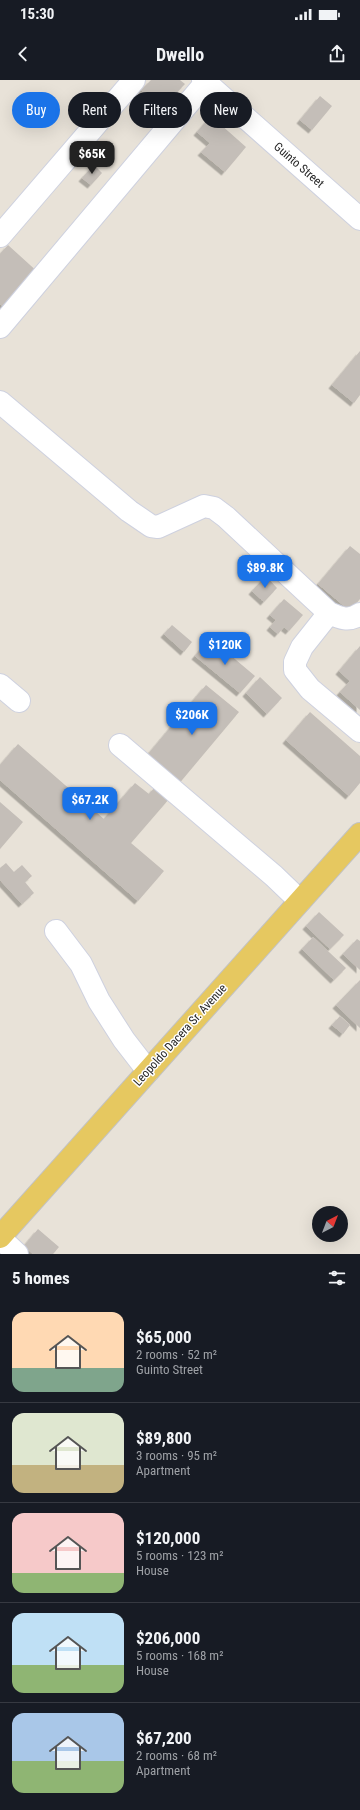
<!DOCTYPE html>
<meta charset="utf-8">
<style>
:root{--surface:#171b24;--page:#242831;--text:#f1f3f6;--muted:#9ea1a6;--line:#363941;--accent:#1a73e8}
body{margin:0;font-family:"Roboto Condensed",sans-serif;background:var(--page);color:var(--text);height:100vh;display:flex;flex-direction:column;font-size:15px;white-space:nowrap}
*{box-sizing:border-box;margin:0}
p{font-size:13px;color:var(--muted)}
.icon{flex:none;width:22px;height:22px;fill:none;stroke:currentColor;stroke-width:2;stroke-linecap:round;stroke-linejoin:round}
.map{position:relative;height:1174px;overflow:hidden}
.sheet{display:flex;flex-direction:column;background:var(--surface);flex:1}
.sheet>*{flex:none}
.guide{position:absolute;left:12px;top:12px;width:336px;height:36px;display:flex;gap:8px}
.needle{width:26px;rotate:42deg}
.buttons{position:absolute;left:312px;top:1126px;display:grid;gap:8px}
.buttons a{display:grid;place-items:center;width:36px;height:36px;border-radius:50%;background:var(--surface);box-shadow:0 4px 16px #0002;font-size:20px}
.price{position:absolute;translate:-50% -34px;padding:0 9px;border-radius:8px;background:var(--accent);color:#fff;font-size:13px;line-height:26px;filter:drop-shadow(0 1px 2px #0008)}
.price::after{content:'';position:absolute;left:50%;top:24px;width:12px;height:9px;margin-left:-6px;background:inherit;clip-path:polygon(0 0,100% 0,50% 100%)}
.price.selected{background:#222;color:#fff}
ul{padding:0;list-style:none}
li{display:flex;align-items:center;gap:12px;height:100px;padding:0 12px}
li+li{border-top:1px solid var(--line)}
li span{display:grid;place-items:center;flex:none;width:112px;height:80px;border-radius:12px;color:#555}
li>.icon{margin-inline-start:auto}
span .icon{width:48px;height:48px;fill:#fffc;stroke-width:1}
li b{font-size:17px}
h2{display:flex;justify-content:space-between;align-items:center;height:48px;padding:0 12px;font-size:17px}
.pill{padding:0 14px;border-radius:18px;background:var(--surface);box-shadow:0 4px 16px #0002;font-size:14px;line-height:36px}
.pill.selected{background:var(--accent);color:#fff}
.status{display:flex;justify-content:space-between;align-items:center;height:28px;padding:0 20px;background:var(--surface);direction:ltr}
.status svg{height:11px;fill:currentColor}
header{display:flex;justify-content:space-between;align-items:center;height:52px;padding:0 12px;background:var(--surface);font-size:18px;font-weight:700}
.map>svg:first-child{display:block}
.building{fill:#c4beb8;filter:url(#shadow)}
.lines{fill:none;stroke-linecap:round;stroke-linejoin:round}
.minor-casing{stroke:#ced1df;stroke-width:24}
.major-casing{stroke:#c2c2c2;stroke-width:24}
.minor{stroke:#fff;stroke-width:22}
.major{stroke:#e6c860;stroke-width:22}
.labels{text-anchor:middle;stroke-width:3;stroke-linejoin:round;paint-order:stroke}
.street-label{font-size:12px;fill:#262626;stroke:#fff}
</style>
<div class="status"><b>15:30</b><svg viewBox="0 0 49 12"><path d="M0 12V9h3v3zM5 12V6h3v6zM10 12V3h3v9zM15 12V0h3v12zM26 1h20v11H26zM47 4h2v5h-2z"/></svg></div>
<header><svg class="icon" aria-label="back" viewBox="0 0 24 24"><path d="M15 5l-7 7 7 7"/></svg>Dwello<svg class="icon" aria-label="share" viewBox="0 0 24 24"><path d="M12 15V3M7 8l5-5 5 5M5 13v7h14v-7"/></svg></header>
<div class="map">
<svg width="360" height="1174" viewBox="0 0 360 1174">
<defs>
<filter id="shadow"><feDropShadow dx="-3.5" dy="3.5" stdDeviation="0" flood-color="#0004"/></filter>
</defs>
<rect width="100%" height="100%" fill="#e8e2d8"/>
<!-- building -->
<path class="building" d="M151,0H180L185,4L161,29L141,10Z
M320,16L332,26L312,50L300,40Z
M211,36L246,67L225,92L201,72L210,63L197,52Z
M94,85L102,93L91,105L82,98Z
M8,165L40,194L7,230L0,224V174Z
M360,271V315L354,323L332,305Z
M350,466L360,474V519L350,531L318,504Z
M266,496L277,508L264,522L252,511Z
M284,519L303,535L289,551L284,547L278,554L270,547L276,540L270,535Z
M172,545L192,562L184,572L164,554Z
M210,558L255,596L240,613L195,576Z
M360,566V630L340,612L350,601L339,591Z
M260,597L282,618L267,634L246,613Z
M206,605L239,632L177,706L144,679Z
M310,632L360,676V703L349,716L286,660Z
M18,664L104,739L135,703L149,714L155,707L169,719L131,763L164,791L138,821L0,700V685Z
M0,722L23,742L0,769Z
M6,783L14,792L22,785L32,796L25,802L34,813L22,824L0,800V788Z
M319,832L344,855L330,869L306,846Z
M313,857L346,888L334,900L302,869Z
M357,859L360,861V890L343,874Z
M360,900V948L336,925Z
M340,936L350,945L343,954L332,945Z
M38,1149L59,1167L53,1174H33L24,1166Z"/>
<g class="lines">
<!-- minor casing -->
<g class="minor-casing">
<path id="minor" d="M203,0L360,139
M0,156L134,0
M0,247L208,0
M0,322L129,431L151,446L158,447L204,426L214,428L226,437L329,533L302,567L295,582V590L310,609L360,651
M329,533C340,538 349,542 360,534
M0,605L19,621
M120,665L274,796L300,821
M56,851L81,884L99,921L124,960L148,991
M0,1158L17,1174"/>
</g>
<!-- major casing -->
<g class="major-casing">
<path id="major" d="M0,1157L360,754"/>
</g>
<!-- minor -->
<use href="#minor" class="minor"/>
<!-- major -->
<use href="#major" class="major"/>
</g>
<g class="labels">
<!-- street labels -->
<g class="street-label">
<text transform="translate(299 85) rotate(41)" y="4">Guinto Street</text>
<text transform="translate(180 955) rotate(-48)" y="4">Leopoldo Dacera Sr. Avenue</text>
</g>
</g>
</svg>
<div class="buttons">
<a><svg class="needle" viewBox="-14 -14 28 28"><path d="M0-13l5 13h-10z" fill="#e53935"/><path d="M0 13l5-13h-10z" fill="#9ea1a6"/></svg></a>
</div>
<b class="price selected" style="left:92px;top:95px">$65K</b>
<b class="price" style="left:265px;top:509px">$89.8K</b>
<b class="price" style="left:225px;top:586px">$120K</b>
<b class="price" style="left:192px;top:656px">$206K</b>
<b class="price" style="left:90px;top:741px">$67.2K</b>
<div class="guide">
<a class="pill selected">Buy</a>
<a class="pill">Rent</a>
<a class="pill">Filters</a>
<a class="pill">New</a>
</div>
</div>
<section class="sheet">
<h2>5 homes<svg class="icon" aria-label="filters" viewBox="0 0 24 24"><path d="M4 7h16M4 17h16"/><circle cx="9" cy="7" r="2"/><circle cx="15" cy="17" r="2"/></svg></h2>
<ul>
<li><span style="background:linear-gradient(#ffd9b3 70%,#7fa58c 0)"><svg class="icon" aria-label="home" viewBox="0 0 24 24"><path d="M3 11l9-7 9 7M6 9v11h12V9"/></svg></span><div><b>$65,000</b><p>2 rooms · 52 m²</p><p>Guinto Street</p></div></li>
<li><span style="background:linear-gradient(#dfe7d0 65%,#c2b280 0)"><svg class="icon" aria-label="home" viewBox="0 0 24 24"><path d="M3 11l9-7 9 7M6 9v11h12V9"/></svg></span><div><b>$89,800</b><p>3 rooms · 95 m²</p><p>Apartment</p></div></li>
<li><span style="background:linear-gradient(#f6c9c9 75%,#8fb573 0)"><svg class="icon" aria-label="home" viewBox="0 0 24 24"><path d="M3 11l9-7 9 7M6 9v11h12V9"/></svg></span><div><b>$120,000</b><p>5 rooms · 123 m²</p><p>House</p></div></li>
<li><span style="background:linear-gradient(#bfe0f5 65%,#8fb573 0)"><svg class="icon" aria-label="home" viewBox="0 0 24 24"><path d="M3 11l9-7 9 7M6 9v11h12V9"/></svg></span><div><b>$206,000</b><p>5 rooms · 168 m²</p><p>House</p></div></li>
<li><span style="background:linear-gradient(#a9c7e8 60%,#8fb573 0)"><svg class="icon" aria-label="home" viewBox="0 0 24 24"><path d="M3 11l9-7 9 7M6 9v11h12V9"/></svg></span><div><b>$67,200</b><p>2 rooms · 68 m²</p><p>Apartment</p></div></li>
</ul>
</section>
